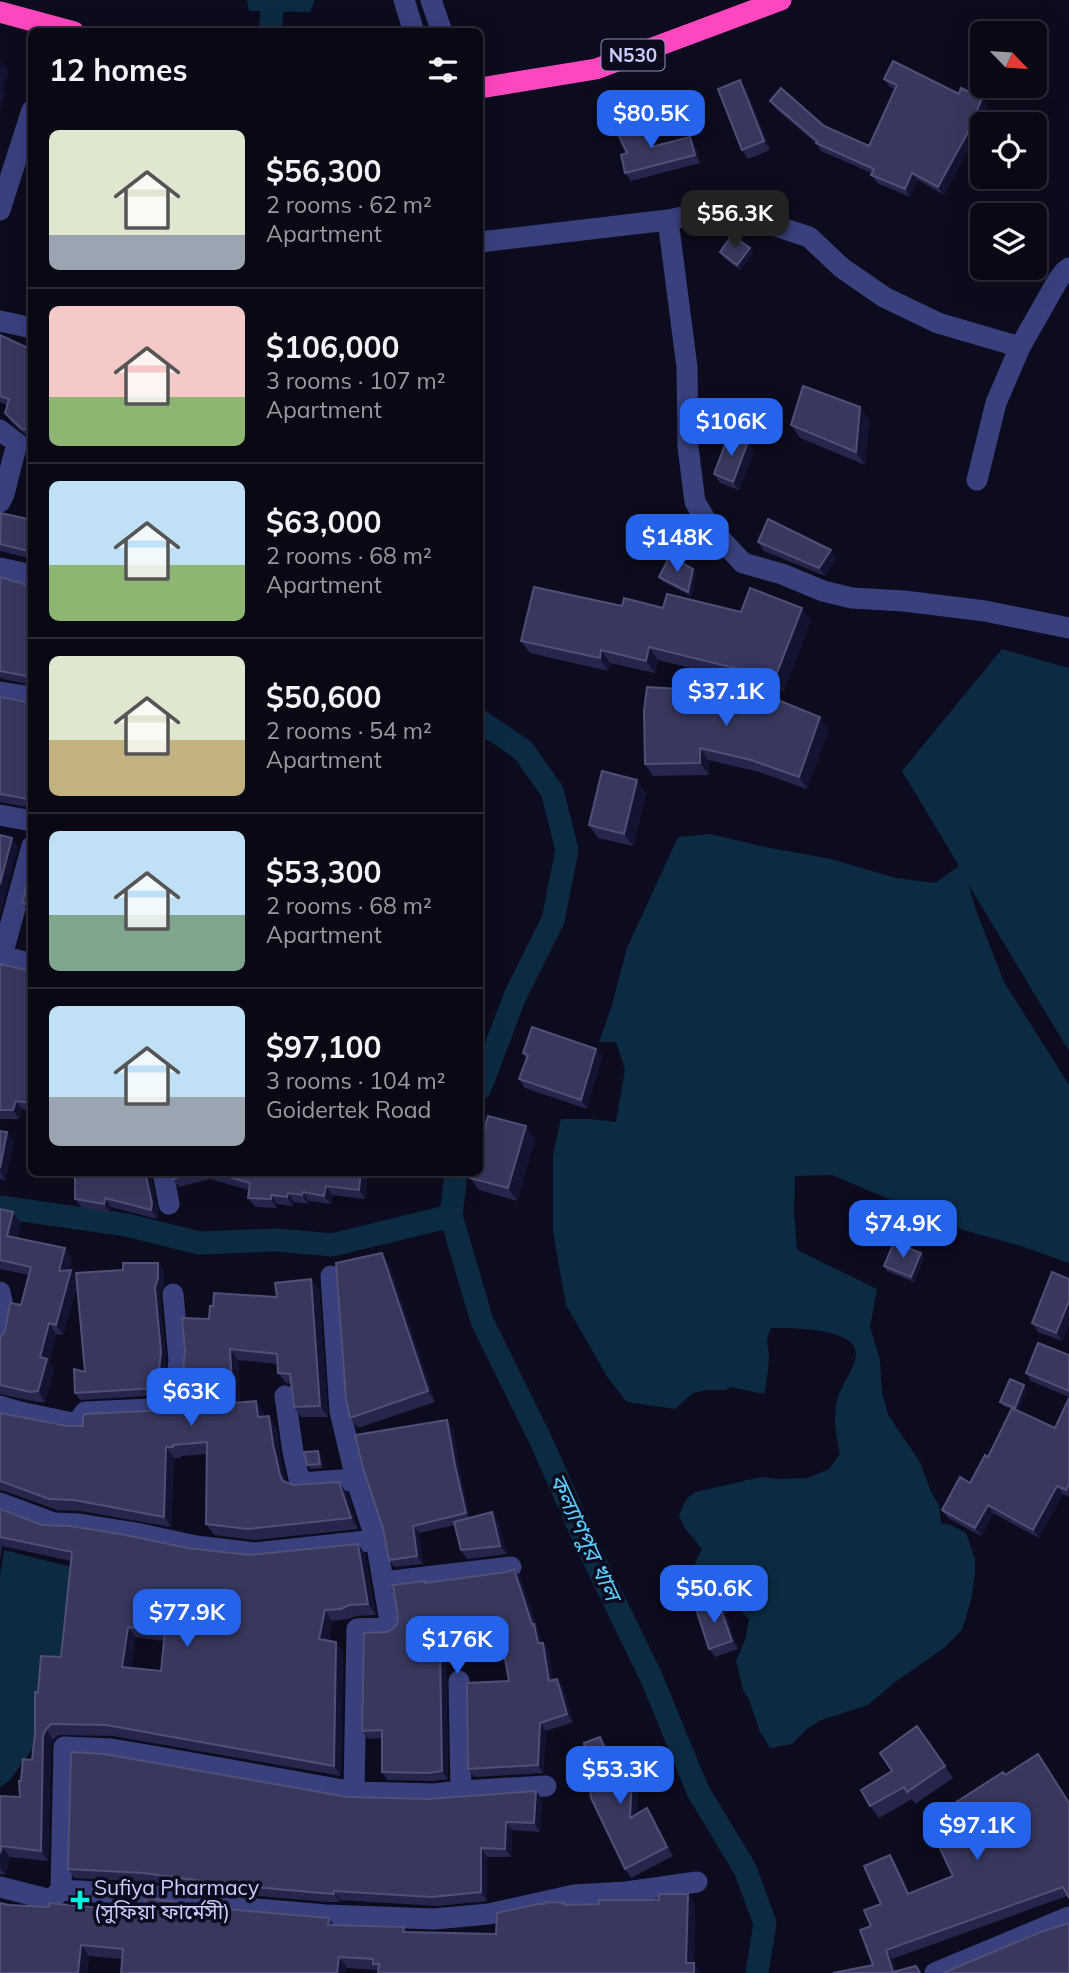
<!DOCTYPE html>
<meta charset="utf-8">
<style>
:root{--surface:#090916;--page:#12121f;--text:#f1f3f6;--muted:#999aa1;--line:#292a35;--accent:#2563eb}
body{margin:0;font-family:Mulish,"Noto Sans Bengali",sans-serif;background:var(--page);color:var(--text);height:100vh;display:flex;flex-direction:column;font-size:26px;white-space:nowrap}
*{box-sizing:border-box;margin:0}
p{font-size:23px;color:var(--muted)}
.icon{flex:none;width:38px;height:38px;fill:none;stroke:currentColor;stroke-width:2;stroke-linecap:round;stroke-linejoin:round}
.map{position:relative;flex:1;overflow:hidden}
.panel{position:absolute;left:28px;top:28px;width:455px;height:1148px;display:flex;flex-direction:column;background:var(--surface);border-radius:10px;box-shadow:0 7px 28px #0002,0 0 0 2px var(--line)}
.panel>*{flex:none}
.needle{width:46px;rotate:115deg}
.buttons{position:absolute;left:970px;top:21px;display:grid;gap:14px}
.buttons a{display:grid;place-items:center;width:77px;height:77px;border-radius:10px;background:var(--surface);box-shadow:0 7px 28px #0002,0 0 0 2px var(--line);font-size:35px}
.price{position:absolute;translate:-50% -60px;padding:0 16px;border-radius:14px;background:var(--accent);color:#fff;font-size:23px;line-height:46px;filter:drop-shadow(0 2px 4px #0008)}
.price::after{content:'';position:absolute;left:50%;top:42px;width:21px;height:16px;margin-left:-10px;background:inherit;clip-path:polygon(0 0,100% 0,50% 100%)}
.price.selected{background:#222;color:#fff}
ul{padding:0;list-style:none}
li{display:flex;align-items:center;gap:21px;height:175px;padding:0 21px}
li+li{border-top:2px solid var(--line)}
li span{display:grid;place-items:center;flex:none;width:196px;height:140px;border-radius:10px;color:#555}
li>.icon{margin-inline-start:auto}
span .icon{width:84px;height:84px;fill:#fffc;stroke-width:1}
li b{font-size:30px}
h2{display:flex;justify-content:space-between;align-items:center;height:84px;padding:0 21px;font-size:30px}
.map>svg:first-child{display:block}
.water{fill:#0c2b43}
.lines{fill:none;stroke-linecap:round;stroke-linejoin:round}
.canal{stroke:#0c2b43;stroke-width:23}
.minor{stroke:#38417d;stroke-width:21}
.highway{stroke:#fd47be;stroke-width:21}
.wall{fill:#26264c;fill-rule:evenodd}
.shaded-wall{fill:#141432}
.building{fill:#38385f;stroke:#4f4f78;stroke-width:2;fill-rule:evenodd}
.poi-dot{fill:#03f2e0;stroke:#0c0c1e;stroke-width:2.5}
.labels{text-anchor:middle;stroke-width:7;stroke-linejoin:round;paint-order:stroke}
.shield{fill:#0c0c1e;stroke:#9193bb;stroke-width:2}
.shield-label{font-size:19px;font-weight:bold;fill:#cacdfe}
.poi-label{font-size:21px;fill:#cacdfe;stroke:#0c0c1e;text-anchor:start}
.water-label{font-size:23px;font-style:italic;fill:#5acefd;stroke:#0c0c1e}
</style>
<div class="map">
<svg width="1069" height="1973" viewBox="0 0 1069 1973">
<rect width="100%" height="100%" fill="#0c0c1e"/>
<!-- water -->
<path class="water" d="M247,0H315L310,12L249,11Z
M1002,649L1069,668V1051L968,884L977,913L1004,982L1069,1085V1263L1021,1246L960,1229L832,1175L795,1176L794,1211L797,1250L877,1289L870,1327L880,1360L882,1393L888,1415L920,1462L931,1492L939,1505L941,1523L951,1525L966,1533L975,1559V1575L971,1600L962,1630L944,1648L895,1682L868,1705L821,1720L807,1729L792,1744L770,1748L760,1732L749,1699L743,1690L736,1661L746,1637L749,1619L742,1612L733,1595L693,1580L696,1561L702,1549L685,1528L679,1516C683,1505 685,1498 696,1492L761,1477L779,1479L808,1478L829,1469L840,1454C836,1436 833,1419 837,1401C841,1384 853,1372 856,1356C860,1327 789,1328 771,1328C764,1344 769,1343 769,1358C768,1369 767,1383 764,1394L731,1387L725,1390H706L693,1393L675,1409L627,1402L608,1378L566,1305L553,1232V1155L561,1119H590L616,1122L625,1069L616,1042H599L612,1005L627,948L678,837L710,834L765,847L831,859L896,878L935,883L959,866L902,771Z
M4,1550L71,1567L61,1665L51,1701L34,1697L36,1744L9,1781L0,1787V1577Z"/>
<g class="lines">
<!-- canal -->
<path class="canal" d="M270,32L272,12
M480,721L523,750L552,791L567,850L553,920L515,996L480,1088
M456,1172L451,1216L482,1321L542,1443L586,1543L652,1679L698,1791L745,1869L765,1923L757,1973
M0,1207L127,1225L199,1243L277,1240L332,1245L451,1216"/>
<!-- minor -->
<path class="minor" d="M404,0L414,32
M431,0L442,32
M0,210L32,110
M668,220L712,211L749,217L809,237L842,268L884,297L938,323L1020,347
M480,242L668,220L687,367L688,447L695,502L711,529L743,563L782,574L823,591L852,598L904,601L985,611L1069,628
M0,321L32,328
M0,430L17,443L4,494L0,502
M977,480L996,403L1020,347L1058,280L1064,272L1069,268
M0,568L32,575
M0,692L32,697
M0,815L32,821
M32,846L2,956L32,964
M163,1172L169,1204
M0,1292L5,1316L0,1339
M285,1396L293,1452L300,1483L356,1479
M0,1406L20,1412L77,1424L85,1412L174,1408L179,1360L173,1294
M0,1503L54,1523L79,1524L136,1533L196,1546L255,1553L376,1540L356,1479L340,1411L331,1276
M383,1582L511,1567
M459,1681L461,1791
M354,1792L357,1629L391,1627L376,1540
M0,1887L51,1900L61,1890L149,1895L235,1907L326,1915L434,1919L489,1914L574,1895L626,1892L697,1882
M61,1890L64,1747L111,1749L153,1756L354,1792L434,1794L461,1791L546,1786
M935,1973L1069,1917"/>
<!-- highway -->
<path class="highway" d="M0,12L74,32
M480,88L596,69L781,0"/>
</g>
<!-- wall -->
<path class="wall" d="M884,79L982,98L987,105L973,140L944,195L918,180L910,197L877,183L871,175L872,173L821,151L816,143L776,109L770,101L869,146L895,89L890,87Z
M746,89L770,150L748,159L742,150Z
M647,132L653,147L690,137L695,145L700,163L631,181L625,173L627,153Z
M720,252L753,253L740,270L723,257Z
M0,335L32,350V438H29L11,422L5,413L7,405L0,402Z
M860,407L869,420L865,465L800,438L791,425Z
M754,451L739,490L720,483L714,474Z
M0,516L32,520V559L0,551Z
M758,542L837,558L825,576L764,551Z
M693,569L696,573L691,596L662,581L659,577Z
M0,577L31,588L32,586V685L3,679L0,677Z
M622,606L741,612L811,620L784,691L658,660L655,673L610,663L608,671L530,653L521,641Z
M0,697L32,703V808L0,802Z
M644,711L829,729L807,789L759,772L708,760L709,775L653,776L645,764Z
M646,792L633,846L598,838L589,825Z
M32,866V913L28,912L22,903Z
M0,964L31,971L32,970V1111L22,1109L19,1119H0Z
M596,1049L602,1057L587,1109L525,1088L519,1079L526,1059L523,1053Z
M0,1131L7,1132L14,1141L5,1180L0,1179Z
M535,1139L517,1201L479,1190L470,1178Z
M70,1172H150L158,1212L157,1219L111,1207L110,1213L81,1207L75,1199V1178H73Z
M172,1172H368L365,1199L332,1195L331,1204L309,1201L308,1204L294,1202L293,1206L277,1204V1208L255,1207L248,1198L249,1190L210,1179L179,1187L173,1179Z
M0,1209L21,1223L17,1238L65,1248L72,1259L69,1270L76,1278L158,1263L164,1270V1285L160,1295L166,1360L162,1395L80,1400L75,1393L85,1372L77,1286L63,1335L56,1334L49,1362L54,1369L45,1402H37L0,1394V1338H2L21,1305L29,1275L0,1269Z
M921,1253L924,1258L914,1282L887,1271L884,1266Z
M389,1264L435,1402L358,1428L350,1418Z
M1069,1279V1324L1062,1341L1038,1332L1032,1323Z
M319,1289L328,1417H301L294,1407L291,1384L286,1383L278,1373V1364L238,1360L240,1402L264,1412V1416L276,1427L280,1455L286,1483L293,1485L347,1493L358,1529L255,1540L214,1535L206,1524L207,1454L181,1456V1458H174L171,1527L81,1511L57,1510L4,1491L0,1490V1413L67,1426H83L173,1408L180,1399L209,1319L277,1297Z
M1069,1355V1397L1031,1381L1026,1373Z
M1027,1389L1018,1411L1055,1428L1069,1398V1497L1063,1494L1039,1538L993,1513L981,1536L948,1518L942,1510L970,1483L988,1457L1011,1409L1003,1406L1000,1402Z
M453,1428L460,1473L470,1518L492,1512L498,1520L507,1554L467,1559L461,1550L455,1525L419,1533L423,1564L394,1567L389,1560Z
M321,1455L323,1468L310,1469L307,1465Z
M0,1509L42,1525L187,1548L249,1555L358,1544L365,1554L376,1615L356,1616L348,1619L332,1621L329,1640L336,1642L343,1652L341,1776L113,1736L59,1735L53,1740L51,1747L48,1861L10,1857L5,1875L0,1874V1796L20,1797L21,1781L32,1760L38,1693L61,1657L71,1561L2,1546L0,1559ZM135,1637L164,1641L161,1671L131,1668Z
M514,1569L520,1577L542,1643L549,1651L553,1680L563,1687L573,1722L546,1731L543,1773L474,1777L468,1769L509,1681L501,1634L466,1644L467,1655L446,1656L448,1779L433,1781L387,1780L382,1772V1738L368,1739L362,1731L387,1632L393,1629L425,1581L426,1583L507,1572Z
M724,1609L738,1649L715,1657L709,1649Z
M917,1726L953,1778L915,1804L912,1799L879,1818L870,1806Z
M600,1737L607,1746L610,1756L629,1762L633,1779L638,1786L637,1814L653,1817L673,1856L631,1878L625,1869Z
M1044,1762L1069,1802V1899L1067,1896L892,1959L896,1971L916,1966L921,1973H833L873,1965L871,1926L881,1904L890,1855L896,1864L909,1893L953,1876L1005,1775Z
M536,1791L542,1799L540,1832L512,1830L511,1857H487V1901L437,1906L340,1900V1902H327L236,1894L150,1882L74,1878L68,1869L348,1797L428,1799Z
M9,1905L49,1907L110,1909L145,1906L226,1909L329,1918L334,1925L404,1927L407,1932L496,1934L566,1905H695L694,1963L378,1971L377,1970L347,1968L122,1959L89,1956L87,1973H0Z"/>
<!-- shaded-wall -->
<path class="shaded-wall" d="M2,61L9,71L3,90L5,94L0,109V68Z
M740,80L746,89L770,150L764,141Z
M982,98L987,105L973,140L944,195L938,187Z
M641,124L647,132L657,155L651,147Z
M690,137L695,145L700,163L695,155Z
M912,173L918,180L910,197L905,189Z
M750,248L753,253L740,270L737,265Z
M860,407L869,420L865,465L856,452Z
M748,442L754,451L739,490L733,482Z
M831,550L837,558L825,576L819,568Z
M693,569L696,573L691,596L688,592Z
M802,608L811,620L784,691L775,678Z
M649,647L658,660L655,673L646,661Z
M601,650L610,663L608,671L600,658Z
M820,717L829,729L807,789L799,777Z
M700,748L708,760L709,775L700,763Z
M637,780L646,792L633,846L624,834Z
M12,838L18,847L0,916V884Z
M596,1049L602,1057L587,1109L581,1100Z
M16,1101L22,1109L19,1119L13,1110Z
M526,1126L535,1139L517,1201L508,1188Z
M7,1132L14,1141L5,1180L0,1172V1168Z
M145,1172H150L158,1212L157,1219L151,1210Z
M361,1172H368L365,1199L359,1190Z
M326,1186L332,1195L331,1204L324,1196Z
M303,1192L309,1201L308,1204L302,1195Z
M288,1193L294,1202L293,1206L287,1197Z
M271,1195L277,1204V1208L271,1199Z
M105,1198L111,1207L110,1213L104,1204Z
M13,1212L21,1223L15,1247L7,1236Z
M65,1248L72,1259L66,1282L59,1271Z
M382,1253L389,1264L435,1402L428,1391Z
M921,1253L924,1258L914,1282L911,1277Z
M158,1263L164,1270V1285L160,1295L166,1360L162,1395L157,1388L155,1288Z
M71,1270L78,1281L63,1335L56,1325Z
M311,1279L319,1289L328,1417L320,1406Z
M1069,1301V1324L1062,1341L1056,1333Z
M49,1323L56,1334L49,1362L54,1369L45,1402L38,1391L40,1357Z
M230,1349L238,1360L240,1414L233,1403Z
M1024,1385L1027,1389L1018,1412L1015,1408Z
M256,1401L264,1412L265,1428L258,1417Z
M269,1416L276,1427L280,1455L287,1486L290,1492L280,1475L273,1444Z
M447,1420L453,1428L460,1473L471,1521L466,1513L455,1465Z
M166,1447L174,1458L171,1527L164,1517Z
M318,1451L321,1455L323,1468L320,1464Z
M339,1482L347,1493L358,1529L351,1518Z
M1057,1486L1063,1494L1039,1538L1033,1530Z
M988,1505L993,1513L981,1536L975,1528Z
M492,1512L498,1520L507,1554L500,1546Z
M413,1526L419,1533L423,1564L417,1556Z
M358,1544L365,1554L376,1615L368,1604Z
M514,1569L520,1577L536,1627L539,1632L544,1652L538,1643Z
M718,1601L724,1609L738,1649L732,1641Z
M325,1610L332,1621L327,1650L319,1639Z
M128,1627L135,1637L130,1678L122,1667Z
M460,1635L466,1644L467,1655L461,1647Z
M336,1642L343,1652L341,1776L334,1766Z
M543,1643L549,1651L555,1690L549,1681Z
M440,1648L446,1656L448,1779L442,1771Z
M557,1679L563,1687L573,1722L567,1714Z
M540,1723L546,1731L543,1773L538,1765Z
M46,1729L53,1740L51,1747L48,1861L41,1851L43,1736Z
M600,1737L607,1746L614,1765L608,1756Z
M622,1753L629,1762L633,1779L638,1786L636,1827L630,1818L628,1777Z
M536,1791L542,1799L540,1832L534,1823Z
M647,1808L653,1817L673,1856L667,1847Z
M506,1822L512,1830L511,1857L505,1849Z
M2,1846L10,1857L5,1875L0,1868V1853Z
M481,1848L487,1857V1901L481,1892Z
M890,1855L896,1864L914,1902L908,1894Z
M334,1891L340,1900V1902L334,1894Z
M688,1894L695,1905L694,1963L701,1973H694L686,1963Z
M81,1945L89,1956L87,1973H78Z
M886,1950L892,1959L896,1973H893Z
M339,1957L347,1968L346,1973H337Z"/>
<!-- building -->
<path class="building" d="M893,61L959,94L961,88L982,98L968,132L938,187L912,173L905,189L871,175L874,169L816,143L817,141L770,101L781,88L824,126L869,146L897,85L884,79Z
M740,80L764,141L742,150L718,89Z
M641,124L651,147L690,137L695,155L625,173L621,155L627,153L618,134Z
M732,235L750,248L737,265L720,252Z
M0,335L32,350V430L22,429L5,413L9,399L0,396Z
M803,386L860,407L856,452L791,425Z
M729,434L748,442L733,482L714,474Z
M1,513L32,520V552L0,544Z
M768,519L831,550L819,568L758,542Z
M670,556L693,569L688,592L659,577Z
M0,577L16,582L17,581L31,588L32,586V677L0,671Z
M534,587L622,606L624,598L663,608L667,594L741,612L750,588L802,608L775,678L649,647L646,661L601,650L600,658L521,641Z
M647,687L763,694L820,717L799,777L751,760L700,748V763L645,764L644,711Z
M0,697L32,703V801L28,799L0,794Z
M602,771L637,780L624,834L589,825Z
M0,835L12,838L0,884Z
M32,866V906L22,903Z
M0,964L31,971L32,970V1103L16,1101L13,1110H0Z
M532,1027L596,1049L581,1100L519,1079L528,1055L523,1053Z
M488,1116L526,1126L508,1188L470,1178L472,1172H480V1145Z
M0,1131L7,1132L0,1168Z
M75,1172H145L152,1203L151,1210L105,1198L104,1204L75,1199Z
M172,1172H196L173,1179Z
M212,1172H361L359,1190L326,1186L324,1196L303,1192L302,1195L288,1193L287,1197L271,1195V1199L248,1198L250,1183Z
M0,1209L13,1212L7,1236L65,1248L59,1271L71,1270L56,1325L49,1323L40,1357L47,1359L38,1391L30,1392L0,1385V1338L5,1331L10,1303L21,1305L31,1267L0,1260Z
M894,1242L921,1253L911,1277L884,1266Z
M382,1253L428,1391L350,1418L346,1399L336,1263Z
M123,1263H158V1278L155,1288L161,1352L157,1388L75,1393L74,1369L85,1372L76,1273L123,1270Z
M1052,1272L1069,1279V1301L1056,1333L1032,1323Z
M311,1279L320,1406L294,1407L290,1374L278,1373L277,1354L230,1349L233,1403L256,1401L258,1417L269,1416L273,1444L280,1475L283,1481L293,1485L339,1482L351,1518L248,1529L206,1524L207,1442L173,1445V1447H166L164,1517L74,1500L49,1499L0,1481V1413L67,1426H83V1417L85,1414L167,1410L173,1408L180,1399L185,1351L182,1318L209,1319L210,1306H213L214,1293L277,1297L275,1283Z
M1038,1343L1069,1355V1391L1026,1373Z
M1010,1379L1024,1385L1015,1408L1000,1402Z
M1069,1398V1484L1066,1490L1057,1486L1033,1530L988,1505L975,1528L942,1510L960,1477L970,1483L985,1455L988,1457L1012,1408L1055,1428Z
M447,1420L455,1465L466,1513L413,1526L417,1556L389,1560L383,1528L363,1468L355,1435Z
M318,1451L320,1464L307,1465L304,1452Z
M0,1509L42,1525L70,1526L126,1535L187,1548L249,1555L358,1544L368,1604L349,1605L341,1609L325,1610L319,1639L336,1642L334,1766L106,1725L51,1724L46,1729L43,1736L41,1851L2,1846L0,1853V1796L20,1797L19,1781H21L23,1759L32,1760L35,1733V1692L38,1693L41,1656L61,1657L72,1552L0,1537ZM128,1627L165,1631L161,1671L122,1667Z
M492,1512L500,1546L461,1550L454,1522Z
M514,1569L532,1624H534L538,1643H543L549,1681L557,1679L567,1714L540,1723L538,1765L468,1769L467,1683L509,1681L499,1624L460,1635L461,1647L440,1648L442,1771L428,1773L382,1772V1730L362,1731L364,1633L387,1632L393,1629L397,1624L398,1617L393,1585L425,1581V1583L507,1572Z
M718,1601L732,1641L709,1649L696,1609Z
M917,1726L945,1766L907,1792L904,1787L870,1806L861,1790L892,1771L880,1753Z
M600,1737L608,1756L622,1753L628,1777H632L630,1818L647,1808L667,1847L625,1869L591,1798L584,1743Z
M71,1752L104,1754L348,1797L428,1799L536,1791L534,1823L506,1822L505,1849L481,1848V1892L431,1897L334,1891V1894L321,1893L230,1885L144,1873L68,1869Z
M1038,1754L1069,1803V1898L1063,1887L886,1950L893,1972L916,1966L920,1973H833L873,1965L860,1930L871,1926L864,1910L881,1904L864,1866L890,1855L908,1894L953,1876L928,1823L957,1805L955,1803L1003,1772L1005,1775Z
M659,1894H688L686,1963H694V1973H378L379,1964H373V1959L339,1957L337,1973H121L123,1949L81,1945L78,1973H0V1903L9,1905L49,1907V1903L110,1909L111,1902L145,1906L146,1898L226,1909L329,1918L328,1925L404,1927L403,1932L496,1934L497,1913L538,1904H545L546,1902L565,1903V1905L599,1904V1900H659Z
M1069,1923V1973H943L1041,1932Z"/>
<!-- markers -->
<path class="poi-dot" d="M76.5 1889.5h7v7h7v7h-7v7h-7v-7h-7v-7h7z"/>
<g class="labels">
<!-- shield labels -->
<rect class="shield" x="601.5" y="39.5" width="63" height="31" rx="5"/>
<g class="shield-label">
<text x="633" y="62">N530</text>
</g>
<!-- poi labels -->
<g class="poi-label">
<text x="94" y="1895">Sufiya Pharmacy<tspan x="94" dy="24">(সুফিয়া ফার্মেসী)</tspan></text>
</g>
<!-- water labels -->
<g class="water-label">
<text transform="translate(585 1537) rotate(65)" y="8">কল্যাণপুর খাল</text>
</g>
</g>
</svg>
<div class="buttons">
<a><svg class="needle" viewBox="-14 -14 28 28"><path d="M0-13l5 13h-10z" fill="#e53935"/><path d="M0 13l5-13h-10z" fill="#999aa1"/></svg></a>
<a><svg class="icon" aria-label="locate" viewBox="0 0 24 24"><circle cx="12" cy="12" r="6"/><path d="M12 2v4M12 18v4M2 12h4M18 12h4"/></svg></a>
<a><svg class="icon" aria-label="layers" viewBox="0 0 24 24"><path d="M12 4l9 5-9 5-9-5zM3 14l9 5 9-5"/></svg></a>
</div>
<b class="price" style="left:651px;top:150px">$80.5K</b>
<b class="price selected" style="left:735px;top:250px">$56.3K</b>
<b class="price" style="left:731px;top:458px">$106K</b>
<b class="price" style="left:677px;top:574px">$148K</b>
<b class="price" style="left:726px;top:728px">$37.1K</b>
<b class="price" style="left:903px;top:1260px">$74.9K</b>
<b class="price" style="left:191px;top:1428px">$63K</b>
<b class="price" style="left:714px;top:1625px">$50.6K</b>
<b class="price" style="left:187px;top:1649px">$77.9K</b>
<b class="price" style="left:457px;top:1676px">$176K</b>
<b class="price" style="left:620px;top:1806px">$53.3K</b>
<b class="price" style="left:977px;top:1862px">$97.1K</b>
<section class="panel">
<h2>12 homes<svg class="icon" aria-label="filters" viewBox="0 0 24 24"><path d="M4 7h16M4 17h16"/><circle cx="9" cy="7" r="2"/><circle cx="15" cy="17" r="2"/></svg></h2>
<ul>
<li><span style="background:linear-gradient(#dfe7d0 75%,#9aa5b1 0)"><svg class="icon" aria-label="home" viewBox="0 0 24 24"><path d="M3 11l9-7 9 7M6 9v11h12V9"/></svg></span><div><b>$56,300</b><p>2 rooms · 62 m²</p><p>Apartment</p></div></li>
<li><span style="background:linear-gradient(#f6c9c9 65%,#8fb573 0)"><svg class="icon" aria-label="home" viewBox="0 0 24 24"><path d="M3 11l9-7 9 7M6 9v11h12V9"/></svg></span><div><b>$106,000</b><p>3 rooms · 107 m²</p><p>Apartment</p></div></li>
<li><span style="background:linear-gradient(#bfe0f5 60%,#8fb573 0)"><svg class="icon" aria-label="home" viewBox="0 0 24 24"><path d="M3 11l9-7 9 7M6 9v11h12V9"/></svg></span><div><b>$63,000</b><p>2 rooms · 68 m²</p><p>Apartment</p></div></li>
<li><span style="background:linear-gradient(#dfe7d0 60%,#c2b280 0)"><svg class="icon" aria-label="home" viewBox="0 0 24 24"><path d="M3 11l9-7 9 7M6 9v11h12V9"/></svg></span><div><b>$50,600</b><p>2 rooms · 54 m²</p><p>Apartment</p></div></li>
<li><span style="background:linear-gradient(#bfe0f5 60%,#7fa58c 0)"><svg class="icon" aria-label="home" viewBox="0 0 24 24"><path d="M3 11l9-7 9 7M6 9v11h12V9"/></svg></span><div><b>$53,300</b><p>2 rooms · 68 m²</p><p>Apartment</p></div></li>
<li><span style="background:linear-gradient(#bfe0f5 65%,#9aa5b1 0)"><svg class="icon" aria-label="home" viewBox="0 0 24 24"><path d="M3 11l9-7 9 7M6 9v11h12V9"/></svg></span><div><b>$97,100</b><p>3 rooms · 104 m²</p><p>Goidertek Road</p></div></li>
</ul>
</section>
</div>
